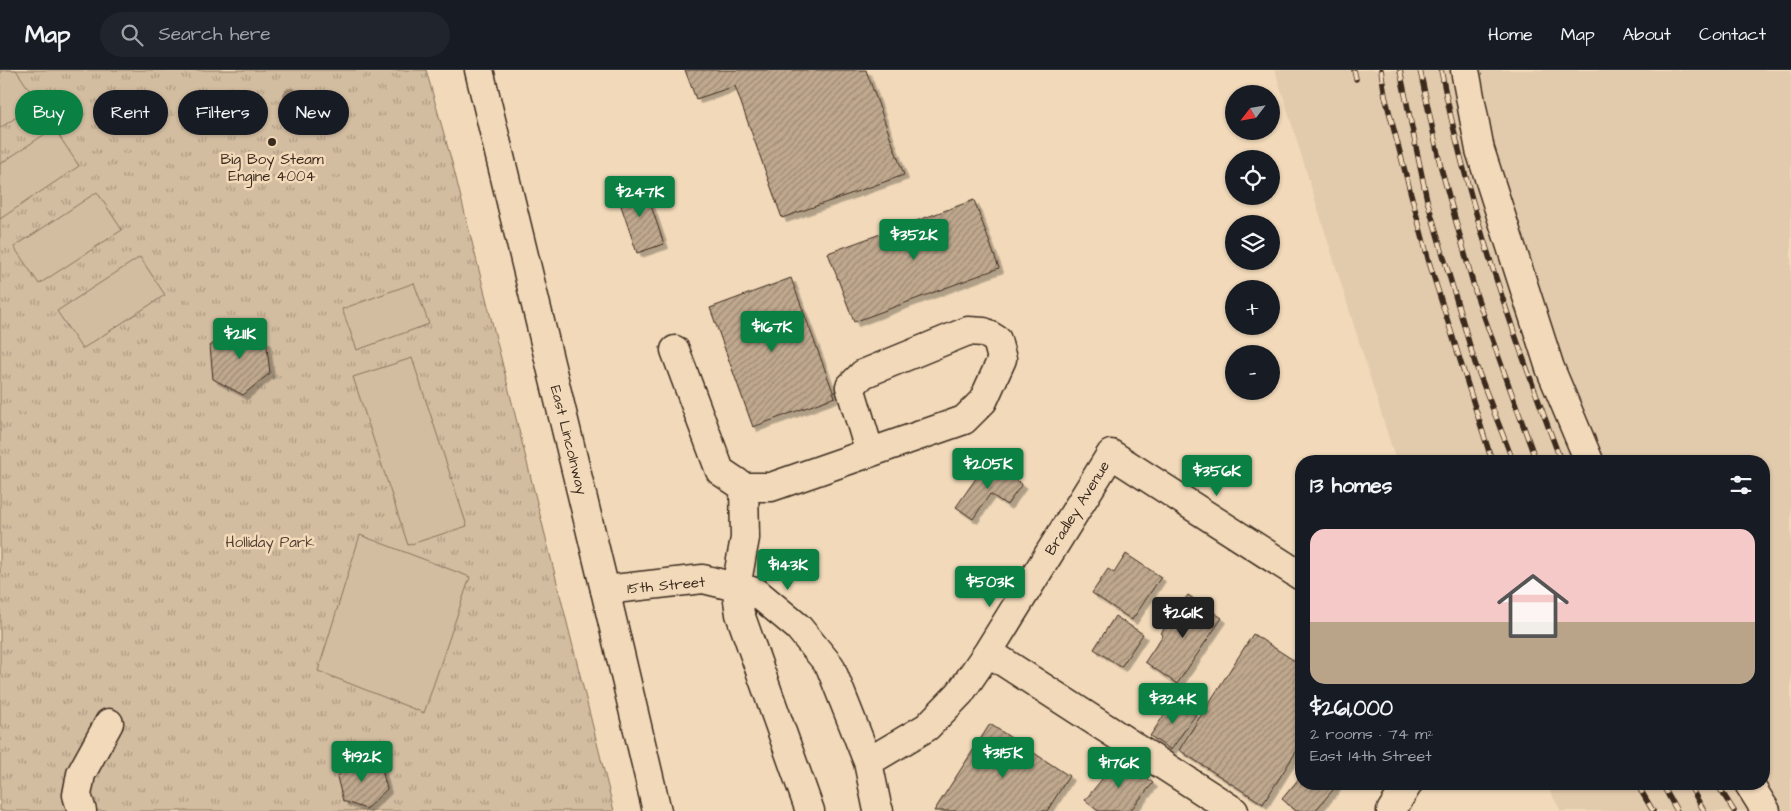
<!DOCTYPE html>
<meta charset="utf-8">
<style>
:root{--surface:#171b24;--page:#20242c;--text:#f1f3f6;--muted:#9ea1a6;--line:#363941;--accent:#0b8043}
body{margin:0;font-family:"Architects Daughter",sans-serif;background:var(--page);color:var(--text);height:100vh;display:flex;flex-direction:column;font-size:19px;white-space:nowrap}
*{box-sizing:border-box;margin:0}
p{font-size:16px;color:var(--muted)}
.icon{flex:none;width:28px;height:28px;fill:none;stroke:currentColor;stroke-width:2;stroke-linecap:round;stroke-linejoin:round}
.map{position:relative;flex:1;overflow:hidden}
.sheet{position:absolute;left:1295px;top:385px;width:475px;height:335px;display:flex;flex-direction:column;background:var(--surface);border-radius:20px;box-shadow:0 1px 4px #0004}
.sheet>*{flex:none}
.top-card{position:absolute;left:15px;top:20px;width:475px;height:45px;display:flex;gap:10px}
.needle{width:32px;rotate:239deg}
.controls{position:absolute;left:1225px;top:15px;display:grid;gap:10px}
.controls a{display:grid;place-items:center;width:55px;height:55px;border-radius:50%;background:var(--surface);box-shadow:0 1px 4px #0004;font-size:25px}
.price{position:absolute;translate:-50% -42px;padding:0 11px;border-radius:5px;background:var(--accent);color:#fff;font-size:16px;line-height:32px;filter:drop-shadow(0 1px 2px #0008)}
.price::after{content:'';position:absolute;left:50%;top:30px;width:15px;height:11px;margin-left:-8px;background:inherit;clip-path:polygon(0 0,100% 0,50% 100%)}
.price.active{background:#222;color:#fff}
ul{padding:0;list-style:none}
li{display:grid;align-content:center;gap:10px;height:265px;padding:0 15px}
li+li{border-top:1px solid var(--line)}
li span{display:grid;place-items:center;height:155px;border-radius:15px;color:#555}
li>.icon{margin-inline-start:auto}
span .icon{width:90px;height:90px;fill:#fffc;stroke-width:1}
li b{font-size:21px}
h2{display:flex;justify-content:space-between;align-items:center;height:60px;padding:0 15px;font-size:21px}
.tag{padding:0 18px;border-radius:22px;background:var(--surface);box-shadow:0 1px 4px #0004;font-size:18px;line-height:45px}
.tag.active{background:var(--accent);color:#fff}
header{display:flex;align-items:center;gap:30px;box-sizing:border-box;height:70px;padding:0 25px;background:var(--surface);border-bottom:1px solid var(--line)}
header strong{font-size:24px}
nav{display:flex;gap:28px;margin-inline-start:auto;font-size:18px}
.search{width:350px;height:45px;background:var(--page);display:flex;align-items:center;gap:12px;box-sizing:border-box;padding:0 18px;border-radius:28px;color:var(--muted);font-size:19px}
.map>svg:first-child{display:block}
.built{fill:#e2caac}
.park{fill:url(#park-tufts);stroke:#87745f}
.pitch{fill:#d3bda0;stroke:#87745f}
.building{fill:url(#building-hatch);stroke:#3b2a1e;filter:url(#shadow)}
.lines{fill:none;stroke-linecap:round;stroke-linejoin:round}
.minor-casing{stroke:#3b2a1e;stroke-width:31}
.major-casing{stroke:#3b2a1e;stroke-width:31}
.minor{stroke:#f1d9b9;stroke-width:28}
.major{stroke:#f1d9b9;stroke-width:28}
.rail-casing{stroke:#3b2a1e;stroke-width:5.5}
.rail{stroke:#f1d9b9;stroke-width:4;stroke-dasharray:11;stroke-linecap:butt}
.tree{fill:#9a856f}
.poi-dot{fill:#3b2a1e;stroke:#f1d9b9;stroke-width:2}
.labels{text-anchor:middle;stroke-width:5;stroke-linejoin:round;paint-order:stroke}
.poi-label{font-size:15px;fill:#3b2a1e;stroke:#f1d9b9}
.street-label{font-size:15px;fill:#3b2a1e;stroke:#f1d9b9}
.park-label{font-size:15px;fill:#524032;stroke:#f1d9b9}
</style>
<header>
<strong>Map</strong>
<div class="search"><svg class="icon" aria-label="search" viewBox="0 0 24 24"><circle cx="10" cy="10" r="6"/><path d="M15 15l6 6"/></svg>Search here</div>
<nav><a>Home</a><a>Map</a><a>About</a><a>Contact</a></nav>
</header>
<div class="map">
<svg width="1791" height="741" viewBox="0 0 1791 741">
<defs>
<pattern id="park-tufts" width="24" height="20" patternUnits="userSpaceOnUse" patternTransform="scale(1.25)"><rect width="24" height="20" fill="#d3bda0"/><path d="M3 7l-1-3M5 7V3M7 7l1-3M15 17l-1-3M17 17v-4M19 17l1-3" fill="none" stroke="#ac9a82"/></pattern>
<pattern id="building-hatch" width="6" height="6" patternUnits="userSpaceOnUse" patternTransform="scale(1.25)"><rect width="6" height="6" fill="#bfa88e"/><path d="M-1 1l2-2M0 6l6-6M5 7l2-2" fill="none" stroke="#9c8973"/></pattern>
<filter id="shadow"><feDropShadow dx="4.5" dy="4.5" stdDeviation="0" flood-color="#0004"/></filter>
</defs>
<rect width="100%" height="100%" fill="#f1d9b9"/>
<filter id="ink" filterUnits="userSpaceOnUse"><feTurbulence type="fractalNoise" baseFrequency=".02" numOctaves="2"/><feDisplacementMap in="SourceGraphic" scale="10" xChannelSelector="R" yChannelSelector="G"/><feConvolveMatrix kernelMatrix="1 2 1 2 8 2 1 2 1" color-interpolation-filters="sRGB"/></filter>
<g filter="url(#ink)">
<!-- built -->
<path class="built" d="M1275,0H1791V741H1561L1546,714H1764V391H1396Z"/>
<!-- park -->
<path class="park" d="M0,0H426L453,96L614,741H0Z"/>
<!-- pitch -->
<path class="pitch" d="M5,0H16L38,33L0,58V3Z
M54,58L79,96L0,149V94Z
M97,122L122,160L39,214L14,177Z
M140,187L165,225L82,279L57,241Z
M414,213L429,254L357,280L342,239Z
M412,288L467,456L408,475L353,307Z
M360,465L470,507L424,643L318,601Z"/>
<!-- building -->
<path class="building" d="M685,0H866L904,105L782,148L735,16L696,29Z
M643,112L664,174L637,183L616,121Z
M974,130L999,198L854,252L828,183Z
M791,208L835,327L753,357L710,238Z
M239,255L266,270L270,303L243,325L213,309L210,276Z
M988,391L1022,414L1007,435L990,424L973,449L956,437Z
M1126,484L1161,507L1132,550L1092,523L1108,499L1114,503Z
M1188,525L1222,548L1177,614L1145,592L1163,565L1161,563Z
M1115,546L1143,564L1121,597L1094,579Z
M1253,564L1301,595V674L1263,734L1179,680Z
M1175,629L1196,644L1171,680L1150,666Z
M990,654L1069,706L1047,741H934Z
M358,686L381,696L387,719L366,739L343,731L337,707Z
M1120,687L1153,713L1130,741H1098L1085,730Z
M1301,706V714H1338L1315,741H1296L1282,729Z"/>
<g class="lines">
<!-- minor casing -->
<g class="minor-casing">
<path id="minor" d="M1465,0L1480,80L1550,298L1589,391
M675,280L720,401L744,417H771L964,350L983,331L1002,289L997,270L984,262L968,261L863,304L850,317L870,383
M744,417L745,468L736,517L740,544L810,741
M605,520L703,509L756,522L798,557L830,596L868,692L877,736L879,741
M988,582L1234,741
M868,692L927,657L960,623L988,582L1111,384L1301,506
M1749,714L1766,741
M82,741L77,725L81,704L109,653
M1391,741L1408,714"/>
</g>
<!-- major casing -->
<g class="major-casing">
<path id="major" d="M479,0L605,520L657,741"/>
</g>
<!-- minor -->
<use href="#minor" class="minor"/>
<!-- major -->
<use href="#major" class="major"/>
<!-- rail casing -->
<g class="rail-casing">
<path id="rail" d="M1354,0L1356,9
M1381,0L1385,26L1429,192L1492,391
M1400,0L1427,130L1475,293L1513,391
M1420,0L1440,94L1476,224L1536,391
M1441,0C1467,134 1513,264 1561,391
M1637,714L1653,741
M1662,714L1677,741
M1689,714L1704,741
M1717,714L1734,741"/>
</g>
<!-- rail -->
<use href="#rail" class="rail"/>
</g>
<!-- trees -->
<circle class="tree" cx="291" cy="26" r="8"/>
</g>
<!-- markers -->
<circle class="poi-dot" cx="272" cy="72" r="5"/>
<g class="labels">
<!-- poi labels -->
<g class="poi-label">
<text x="272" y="94">Big Boy Steam<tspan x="272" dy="17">Engine 4004</tspan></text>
</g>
<!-- street labels -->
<g class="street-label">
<text transform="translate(569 370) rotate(76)" y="5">East Lincolnway</text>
<text transform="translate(1077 438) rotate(-58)" y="5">Bradley Avenue</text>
<text transform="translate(666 515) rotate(-5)" y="5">15th Street</text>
</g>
<!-- park labels -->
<g class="park-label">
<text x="270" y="477">Holliday Park</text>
</g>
</g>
</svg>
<div class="controls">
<a><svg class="needle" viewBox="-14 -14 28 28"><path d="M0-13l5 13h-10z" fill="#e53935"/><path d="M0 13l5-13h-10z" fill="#9ea1a6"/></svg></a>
<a><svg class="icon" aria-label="locate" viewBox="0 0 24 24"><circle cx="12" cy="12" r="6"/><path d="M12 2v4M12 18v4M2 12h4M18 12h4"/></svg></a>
<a><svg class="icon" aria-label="layers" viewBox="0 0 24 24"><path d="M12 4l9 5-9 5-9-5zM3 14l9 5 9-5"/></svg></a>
<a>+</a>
<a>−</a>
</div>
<b class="price" style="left:640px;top:148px">$247K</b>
<b class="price" style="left:914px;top:191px">$352K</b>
<b class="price" style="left:772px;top:283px">$167K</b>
<b class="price" style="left:240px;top:290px">$211K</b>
<b class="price" style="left:988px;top:420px">$205K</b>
<b class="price" style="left:1217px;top:427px">$356K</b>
<b class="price" style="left:788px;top:521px">$143K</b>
<b class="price" style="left:990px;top:538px">$503K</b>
<b class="price active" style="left:1183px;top:569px">$261K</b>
<b class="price" style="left:1173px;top:655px">$324K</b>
<b class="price" style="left:1003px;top:709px">$315K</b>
<b class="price" style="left:362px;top:713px">$192K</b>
<b class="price" style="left:1119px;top:719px">$176K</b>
<div class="top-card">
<a class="tag active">Buy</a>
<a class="tag">Rent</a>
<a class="tag">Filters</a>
<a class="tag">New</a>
</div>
<section class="sheet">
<h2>13 homes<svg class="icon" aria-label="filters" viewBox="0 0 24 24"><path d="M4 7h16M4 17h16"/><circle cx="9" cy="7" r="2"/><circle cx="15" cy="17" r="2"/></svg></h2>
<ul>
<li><span style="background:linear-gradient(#f6c9c9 60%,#b9a48a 0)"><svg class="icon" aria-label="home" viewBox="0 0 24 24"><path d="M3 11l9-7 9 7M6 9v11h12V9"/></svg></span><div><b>$261,000</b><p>2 rooms · 74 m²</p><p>East 14th Street</p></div></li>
</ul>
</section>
</div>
